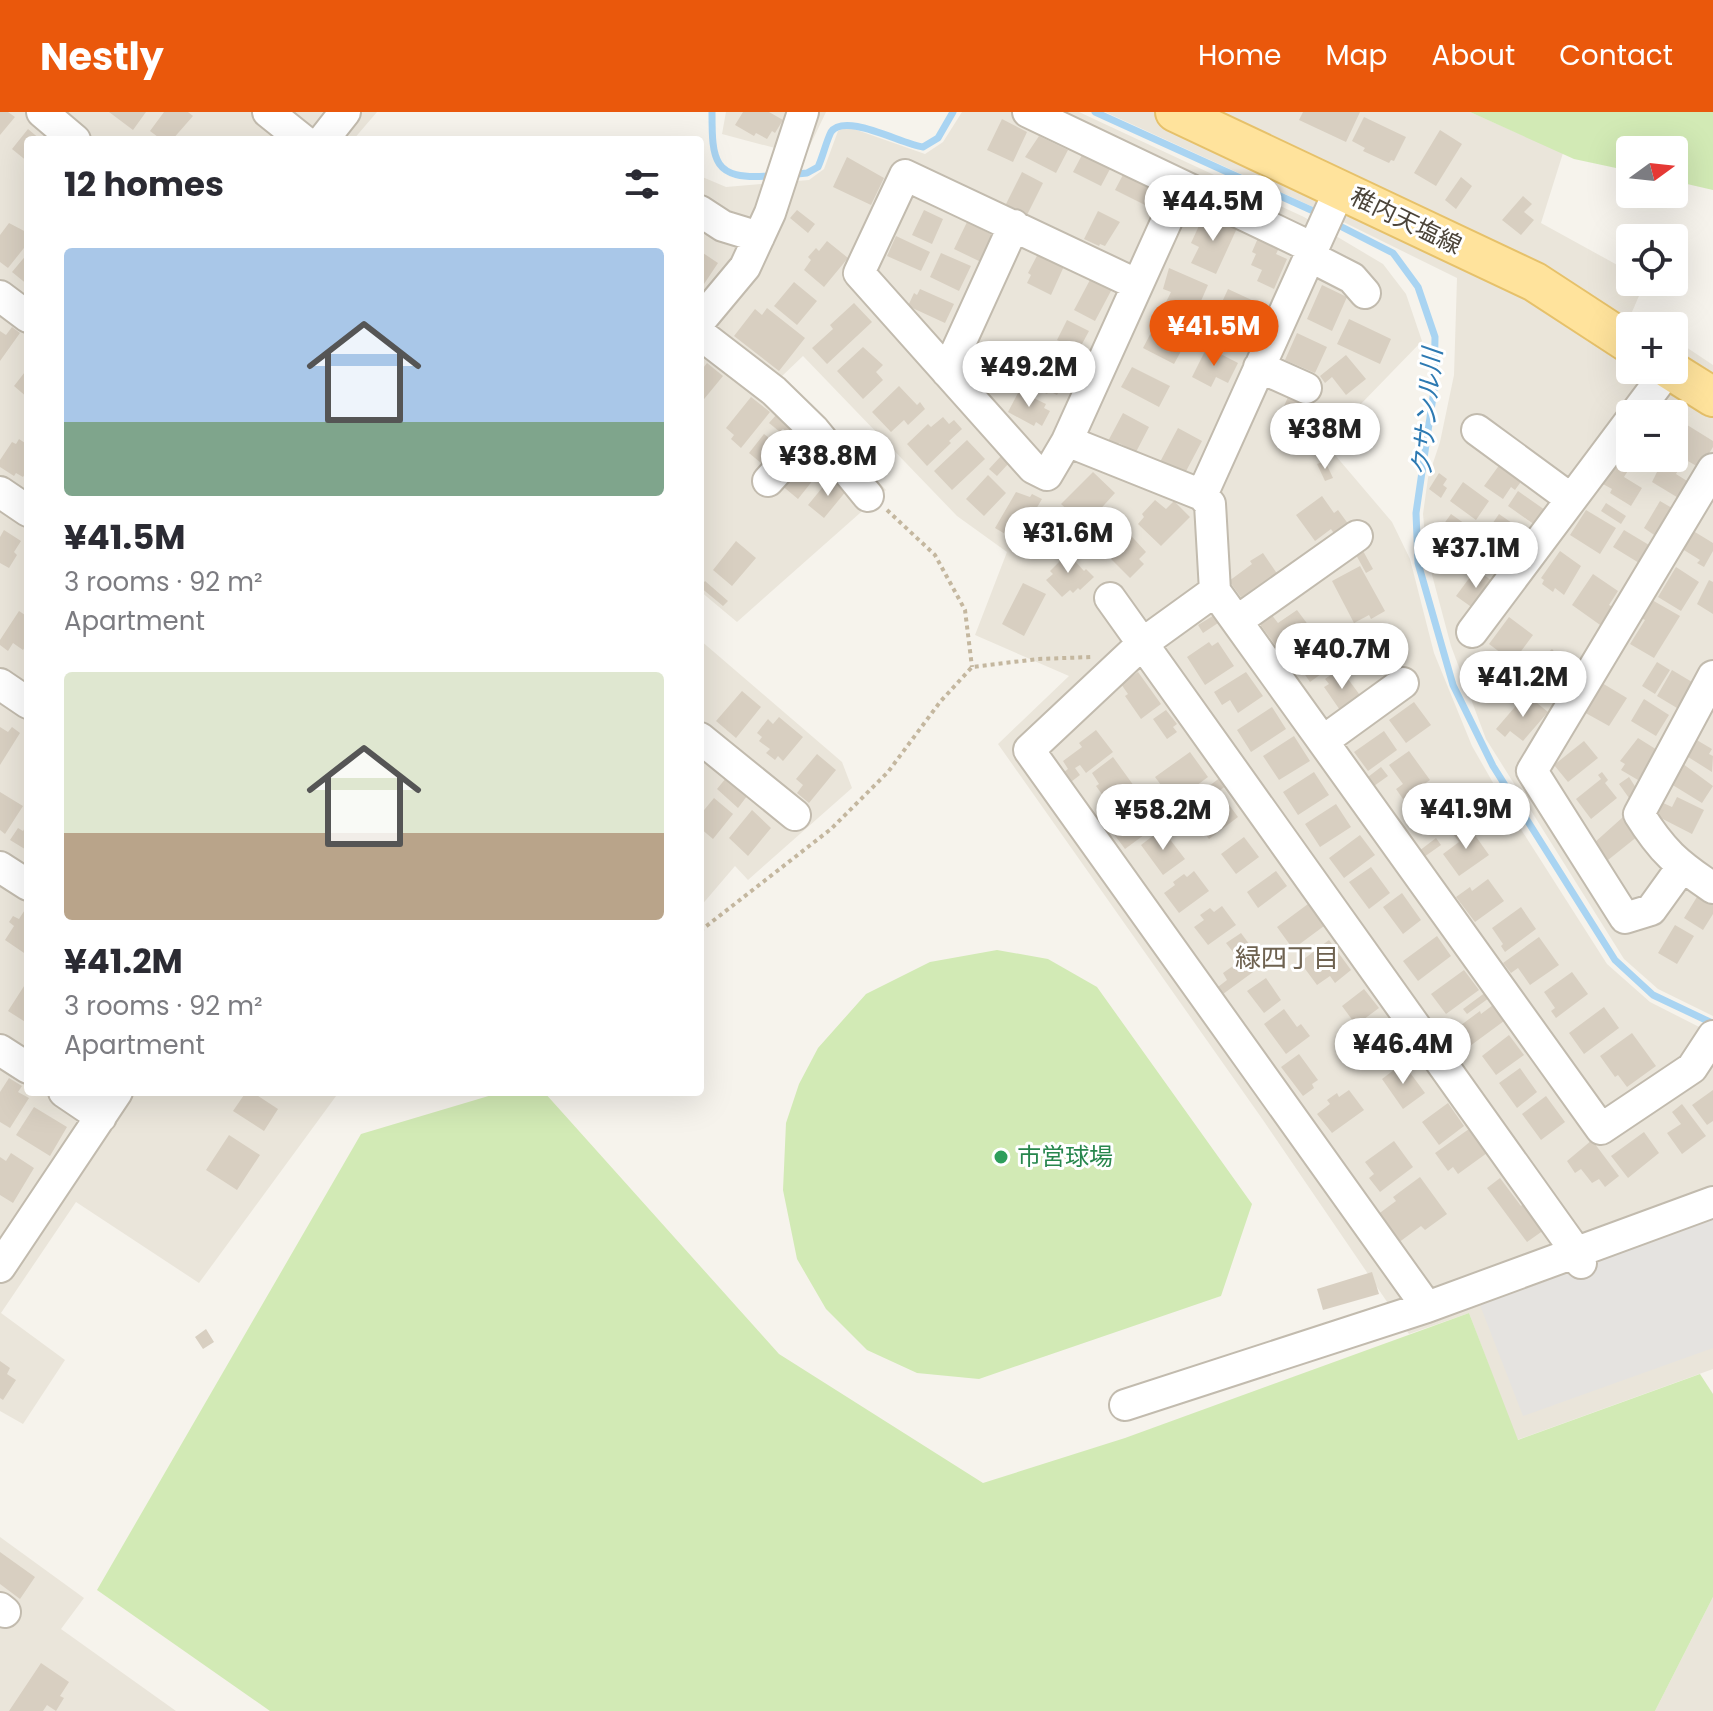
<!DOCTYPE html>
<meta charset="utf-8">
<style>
:root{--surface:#fff;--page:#f7f7f7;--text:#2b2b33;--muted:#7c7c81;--accent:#ea580c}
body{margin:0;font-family:Poppins,"Noto Sans JP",sans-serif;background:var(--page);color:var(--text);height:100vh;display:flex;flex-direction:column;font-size:30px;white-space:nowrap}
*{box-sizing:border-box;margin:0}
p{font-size:26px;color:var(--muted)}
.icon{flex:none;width:44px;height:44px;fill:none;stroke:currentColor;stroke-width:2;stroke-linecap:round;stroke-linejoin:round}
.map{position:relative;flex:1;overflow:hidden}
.panel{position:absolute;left:24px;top:24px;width:680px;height:960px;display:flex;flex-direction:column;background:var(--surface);border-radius:8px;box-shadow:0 8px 32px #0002}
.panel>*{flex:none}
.needle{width:52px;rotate:75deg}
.tools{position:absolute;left:1616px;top:24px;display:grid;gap:16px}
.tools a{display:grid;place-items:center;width:72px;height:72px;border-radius:8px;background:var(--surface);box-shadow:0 8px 32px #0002;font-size:40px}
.price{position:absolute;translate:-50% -68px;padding:0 18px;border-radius:28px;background:#fff;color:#222;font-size:26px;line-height:52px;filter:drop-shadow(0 2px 4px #0008)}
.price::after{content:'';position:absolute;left:50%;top:48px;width:24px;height:18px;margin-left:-12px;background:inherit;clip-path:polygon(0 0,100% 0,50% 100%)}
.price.on{background:var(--accent);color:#fff}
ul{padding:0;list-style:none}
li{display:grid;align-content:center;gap:16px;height:424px;padding:0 40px}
li span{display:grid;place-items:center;height:248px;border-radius:8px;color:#555}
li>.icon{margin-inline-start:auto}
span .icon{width:144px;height:144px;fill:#fffc;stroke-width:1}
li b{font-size:34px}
h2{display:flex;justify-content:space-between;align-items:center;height:96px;padding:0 40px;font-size:34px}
header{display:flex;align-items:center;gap:48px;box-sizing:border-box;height:112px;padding:0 40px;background:var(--accent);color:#fff}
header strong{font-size:38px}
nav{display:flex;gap:44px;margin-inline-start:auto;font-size:28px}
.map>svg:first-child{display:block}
.residential{fill:#eae5da;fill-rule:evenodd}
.green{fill:#d2eab5}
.parking{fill:#e5e3e0}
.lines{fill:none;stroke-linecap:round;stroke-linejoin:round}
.stream{stroke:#a9d4f2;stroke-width:7}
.building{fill:#d8cfc1}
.minor-casing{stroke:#c2bbae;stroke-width:34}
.major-casing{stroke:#e6c16a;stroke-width:42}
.path{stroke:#c4b79f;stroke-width:4;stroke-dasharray:4 4;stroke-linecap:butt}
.minor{stroke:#fff;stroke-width:30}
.major{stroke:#ffe39c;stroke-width:38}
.leisure-dot{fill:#2e9e5b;stroke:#fff;stroke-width:3}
.labels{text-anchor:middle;stroke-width:6;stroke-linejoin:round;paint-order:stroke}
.street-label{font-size:24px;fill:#4b4439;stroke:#fff}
.leisure-label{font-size:24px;fill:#27864d;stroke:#fff;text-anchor:start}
.water-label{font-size:26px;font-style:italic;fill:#2e7ab2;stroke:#fff}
.neighbourhood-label{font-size:26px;fill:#6e6250;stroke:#fff}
</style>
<header>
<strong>Nestly</strong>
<nav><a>Home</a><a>Map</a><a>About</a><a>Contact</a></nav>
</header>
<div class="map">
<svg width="1713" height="1599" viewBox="0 0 1713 1599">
<rect width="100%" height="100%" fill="#f6f3ec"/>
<!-- residential -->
<path class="residential" d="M0,0H377L353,28H28V980H339L199,1171L76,1090L1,1201L65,1248L23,1312L0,1299Z
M726,0H826L805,44L722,22Z
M962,0H1079L1304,105L1383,152L1406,182L1422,229L1324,330L1392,410L1410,447L1434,541L1472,634L1508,697L1607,852L1650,890L1713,922V1257L1517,1328L1469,1201L1409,1222L1263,1008L998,632L1069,564L975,523L1007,440L957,404L803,244L781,265L886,378L737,510L700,479V64L726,75L809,68L824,57L838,19L844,16L854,17L925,42L943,30Z
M1105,0H1470L1563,41L1541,111L1630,160V170H1645L1632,200L1654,214H1630V258H1674V227L1713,253V904L1658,877L1624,847L1486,627L1451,534L1427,444L1423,402L1428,366L1440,330L1454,263L1457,166L1311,94ZM1630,302H1674V346H1630Z
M700,528L842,650L852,676L748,768L735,754L700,795Z
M0,1425L84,1486L61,1517L176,1599H0Z
M1713,1485V1599H1655Z"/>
<!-- green -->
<path class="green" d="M1470,0H1713V78L1674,69V38H1630V59L1574,47Z
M997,838L1048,847L1097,875L1252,1092L1221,1184L979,1267L917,1261L867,1238L826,1197L797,1147L783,1078L786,1011L799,972L818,936L866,882L930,850Z
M502,980H544L779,1242L983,1371L1125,1326L1469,1201L1518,1328L1700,1262L1713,1282V1485L1655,1599H270L97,1478L361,1022Z"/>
<!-- parking -->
<path class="parking" d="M1713,1103V1236L1523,1304L1478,1188Z"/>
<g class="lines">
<!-- stream -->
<path class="stream" d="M712,0C712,49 713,68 768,64
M1095,0L1311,98
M797,62L807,61L818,55C823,44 826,30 831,20C845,0 901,32 923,35L938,26L953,0
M1338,113L1393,141L1418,175L1435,225L1434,278L1416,401L1418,451L1453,573L1493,654L1615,848L1653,883L1710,910"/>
</g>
<!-- building -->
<path class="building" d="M0,0H8L15,5L0,23Z
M109,0H146L133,18Z
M164,0H188L193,4L172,28H162L150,19Z
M743,0H769L783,8L775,21L772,19L767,27L756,21L754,24L735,13Z
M1303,0H1360L1346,30L1299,8Z
M1364,5L1406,25L1394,49L1391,48L1389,51L1363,39L1365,36L1352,29Z
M1002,7L1027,20L1013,50L987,38Z
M28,17L41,28H28V50L12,37Z
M1440,18L1462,32L1436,74L1414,61Z
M1039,24L1068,38L1056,61L1025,45Z
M1082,43L1110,57L1101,74L1073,60Z
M847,45L884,66L871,93L833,75Z
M1125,59L1159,76L1147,94L1115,78Z
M1022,60L1043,71L1026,105L1006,92Z
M1461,65L1472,74L1456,97L1445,88Z
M1523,84L1532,92L1524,100L1534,108L1521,123L1502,108Z
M797,98L815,112L808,121L790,106Z
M924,98L943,107L932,132L912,123Z
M1098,99L1120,110L1105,134L1100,132L1099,134L1084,127Z
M1217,104L1238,114L1216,162L1191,151L1199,135L1191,131L1203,105L1214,110Z
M967,110L993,123L981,150L954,137Z
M9,111L28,121V131L8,156L0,150V123Z
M896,124L930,140L921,159L887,144Z
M1258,126L1279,136L1276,142L1287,147L1274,177L1257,169L1262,158L1251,153L1256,142L1252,140Z
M827,129L848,146L824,175L804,158L811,148L808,145L816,136L819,139Z
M1040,138L1065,152L1051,183L1027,171L1031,163L1028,161Z
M700,139L718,151L700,178Z
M28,141V173L12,160Z
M941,141L971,154L959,179L930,165Z
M1169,156L1208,173L1194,205L1165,192L1171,180L1163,177Z
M1091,166L1112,177L1095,209L1074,198Z
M794,170L817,189L797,213L774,194Z
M1322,173L1347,185L1332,219L1307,207Z
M920,177L954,192L945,211L908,194L914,181L917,183Z
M1228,177L1256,190L1235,236L1207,223Z
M854,191L872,210L827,252L812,236L833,217L830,213Z
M767,196L805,226L779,259L734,224L755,197L762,203Z
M1349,207L1391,227L1380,252L1337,232Z
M1067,208L1089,219L1074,247L1059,239L1061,230L1057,228Z
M1155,213L1186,230L1174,252L1143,236Z
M12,215L20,221L0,249V219L6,223Z
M1297,221L1327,235L1315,261L1285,248Z
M863,235L883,253L876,260L883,268L863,287L837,259Z
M1207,235L1238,251L1228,271L1216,265L1211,275L1192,265Z
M1346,243L1366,267L1346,283L1332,265L1325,271L1320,264Z
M1049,244L1070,258L1057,283L1049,279L1047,282L1033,275Z
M707,251L723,264L700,292V260Z
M1132,255L1170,274L1159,295L1121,275Z
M28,256V286L14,274Z
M899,274L917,293L920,290L925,297L908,313L904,308L891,320L872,300Z
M1019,279L1046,292L1044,296L1050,299L1042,314L1036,310L1034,314L1008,300Z
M1289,283L1323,300L1311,320L1300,314L1298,319L1288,314L1290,310L1279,305Z
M751,285L770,300L741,336L731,327L734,323L726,316Z
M1123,301L1149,315L1136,340L1119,331L1116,336L1107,331Z
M777,302L794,316L789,322L783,317L780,320L769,311Z
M943,305L949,312L954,308L962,317L949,329L951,331L927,354L907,332L928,312L931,315Z
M1684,311L1713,329V335L1700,356L1674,341V327Z
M1178,316L1202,329L1184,363L1160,350Z
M764,322L782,336L767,356L749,341Z
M19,327L28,333V357L23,365L16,361L14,364L0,355V348L12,330L16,332Z
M967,328L985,347L952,378L934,359Z
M803,344L821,358L798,387L780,372Z
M1001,344L1009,351L997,364L989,357Z
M1664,346H1670L1681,353L1676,362L1695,374L1685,390L1652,370Z
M1612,347L1629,357L1624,365L1642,376L1631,394L1610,381L1612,377L1603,372L1607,366L1603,363Z
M1503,348L1525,364L1515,378L1511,375L1503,387L1484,374Z
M1325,349L1333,366L1325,369L1317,352Z
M1093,360L1115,381L1085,414L1061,392Z
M1439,361L1447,367L1443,373L1447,376L1441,386L1429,377Z
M988,363L1006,381L984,404L966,387Z
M831,365L847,378L824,406L808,393Z
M1463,370L1489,389L1476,408L1450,389Z
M1518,379L1545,398L1535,413L1508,394Z
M1016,380L1030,385L1032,382L1042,387L1017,429L995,416Z
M1322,384L1334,401L1338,398L1349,413L1335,423L1331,417L1315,429L1296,403Z
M1155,388L1166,397L1174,389L1190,405L1161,434L1138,412L1144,405L1142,402Z
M1660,389L1677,399L1660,427L1644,416Z
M1606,391L1626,404L1621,412L1601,399Z
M1586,398L1616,416L1600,442L1570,423Z
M1451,402L1482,424L1461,453L1444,441L1452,430L1438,420Z
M1499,402L1522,418L1510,434L1488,418Z
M1123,415L1146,440L1139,447L1144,452L1130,466L1108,444L1112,440L1105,432Z
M1690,417L1713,431V439L1704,455L1697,451L1700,448L1679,435Z
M4,418L21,429L14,440L17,443L9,456L0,451V425Z
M1624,418L1654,436L1644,454L1613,435Z
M736,429L756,446L732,474L713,458Z
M1064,437L1084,459L1086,457L1094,465L1080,478L1078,476L1073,481L1070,478L1062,485L1046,468L1053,462L1050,459L1060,449L1056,444Z
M1362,437L1373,457L1366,461L1355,441Z
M1560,439L1581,454L1564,483L1555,476L1553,480L1542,472L1544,468L1541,466Z
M1263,441L1278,463L1243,488L1229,469L1252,452L1250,449Z
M1360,454L1385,499L1371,507L1369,503L1354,511L1332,469Z
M1676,455L1699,470L1681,499L1658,485Z
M1476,457L1496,472L1477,499L1456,484Z
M1593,462L1618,479L1609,493L1616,497L1603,515L1572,493Z
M1709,468L1713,470V502L1697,492Z
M705,469L728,489L723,494L700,475Z
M1023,471L1046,482L1024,524L1002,512Z
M1652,488L1680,504L1654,546L1630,532L1645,508L1641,506Z
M1297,498L1312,518L1281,541L1259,511L1271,502L1278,511Z
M19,499L28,505V531L23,538L13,531L8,539L0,533V528Z
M1216,502L1221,509L1203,521L1198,513Z
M1509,505L1533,523L1513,550L1489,532Z
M1374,512L1394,541L1371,558L1350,529Z
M1308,525L1314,532L1287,551L1282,544Z
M1209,530L1212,534L1218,530L1234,554L1205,573L1187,545Z
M1552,537L1571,559L1544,583L1525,561Z
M1320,538L1332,554L1310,570L1299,554Z
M1657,550L1670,558L1655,582L1642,574Z
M1340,556L1362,586L1342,601L1324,575L1329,572L1325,567Z
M1672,558L1692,570L1677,596L1657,584Z
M1138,560L1161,592L1141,607L1125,584L1128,582L1121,572Z
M1246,560L1263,584L1238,601L1230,588L1222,593L1214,580Z
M1602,571L1627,586L1609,614L1582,599Z
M742,579L761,595L736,626L716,609Z
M1526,582L1548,600L1523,629L1510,619L1505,625L1496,617Z
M1644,587L1669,603L1656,624L1631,609Z
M1414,590L1431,613L1406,631L1389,608Z
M1272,595L1286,617L1251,640L1237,618Z
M1166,598L1177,612L1173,615L1177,620L1167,627L1153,607Z
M779,605L803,625L783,649L778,644L775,648L766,641L770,637L759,629L762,625L757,621L768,607L773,612Z
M0,615L8,620L12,615L20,621L0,653Z
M1096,618L1113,640L1086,661L1080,653L1075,656L1080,663L1067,673L1060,663L1068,657L1063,649L1082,635L1079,631Z
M1384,619L1397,638L1368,659L1354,640Z
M1294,624L1310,649L1279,668L1263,644Z
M1638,626L1662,641L1655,652L1650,648L1648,652L1652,655L1645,666L1641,664L1638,668L1621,658L1625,652L1620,649Z
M1695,627L1712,637L1709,642L1713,644L1712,660L1685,643Z
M1584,629L1598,646L1568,670L1554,653Z
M1409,639L1430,668L1403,687L1396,677L1403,672L1389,653Z
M1190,640L1208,665L1181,685L1171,672L1164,677L1155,665Z
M817,642L836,658L809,691L797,681L803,673L796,667Z
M1113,645L1134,674L1122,683L1119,679L1110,685L1107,682L1104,685L1096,674L1099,672L1092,661Z
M1679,649L1713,674L1702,691L1671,672Z
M1381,655L1388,664L1374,674L1368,665Z
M1314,660L1329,683L1298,703L1283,680Z
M1602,660L1608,668L1605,671L1617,686L1591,707L1576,687L1601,667L1598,663Z
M1221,665L1227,673L1199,694L1193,686Z
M1629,665L1638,679L1629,686L1619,672Z
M726,666L747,684L738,696L717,677Z
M0,680L23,694L5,722L0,718Z
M1221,682L1238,705L1209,727L1196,710L1214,697L1210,691Z
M1443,682L1457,701L1432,719L1430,716L1424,720L1412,704Z
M1677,685L1704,698L1692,722L1655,703L1661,690L1672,695Z
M714,686L733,702L713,727L700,716V703Z
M1336,692L1351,715L1320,735L1305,712Z
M1142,695L1156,714L1125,737L1111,718Z
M752,698L771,716L748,744L729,726Z
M1623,705L1638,724L1608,748L1594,731Z
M28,711V739L10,728L18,716L23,719Z
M1467,712L1489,743L1459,764L1443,742L1459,730L1453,722Z
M1162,717L1185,747L1163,763L1141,733Z
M1360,723L1375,743L1344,766L1329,746Z
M1244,725L1259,745L1236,762L1221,742Z
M1436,726L1441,733L1424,745L1419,739Z
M1371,755L1390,781L1369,797L1349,770Z
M1194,759L1209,779L1179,801L1164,781L1175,773L1173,770L1184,762L1187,765Z
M1276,759L1287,774L1258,796L1247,780Z
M1488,767L1504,789L1475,810L1456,785L1470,775L1472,779Z
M1700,780L1713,788V802L1703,818L1684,806Z
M1402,781L1421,808L1403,822L1383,795Z
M1308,792L1324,814L1293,837L1277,815Z
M28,793V841L27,843L5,828L14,814L9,810L13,804L19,807Z
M1222,794L1236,813L1208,833L1194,815L1204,808L1200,803L1210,796L1214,800Z
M1521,795L1536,817L1505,840L1501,834L1503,832L1492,816Z
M1675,813L1694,824L1677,852L1658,841Z
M1241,821L1264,852L1219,885L1214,878L1227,868L1223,861L1240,849L1226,831Z
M1437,824L1451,844L1418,869L1403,849Z
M1539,825L1559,853L1530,873L1518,856L1511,861L1503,851Z
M1329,828L1351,858L1335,871L1330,864L1317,873L1300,850Z
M1464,858L1479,878L1446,902L1431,882Z
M1572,860L1588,882L1556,906L1551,899L1555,896L1544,880Z
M1266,866L1281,888L1264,901L1247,879Z
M26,871L28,873L27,911L8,899Z
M1364,877L1379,896L1356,913L1342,894Z
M1486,880L1489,886L1467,902L1463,897Z
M1493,893L1504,909L1470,934L1457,916L1480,899L1481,902Z
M1604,895L1619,916L1584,942L1569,921Z
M1284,897L1297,915L1301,912L1310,924L1286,942L1264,912Z
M1396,917L1408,933L1378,955L1375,950L1371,952L1363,942Z
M1632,921L1656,954L1627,975L1618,963L1615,965L1600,944Z
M1509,923L1524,943L1496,963L1482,944Z
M1299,942L1318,968L1312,972L1314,976L1303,984L1281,955Z
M1403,951L1425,981L1403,997L1382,967Z
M1520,956L1537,980L1517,996L1499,971Z
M9,966L22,974L18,980L29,986L10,1016L0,1010V980Z
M1349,978L1364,998L1332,1021L1317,1002L1330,992L1327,988L1337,981L1339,985Z
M1713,978V1009L1707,1013L1692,993Z
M246,980H252L278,997L264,1019L233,999Z
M1546,984L1565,1010L1541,1028L1522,1002Z
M1448,991L1464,1014L1439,1033L1422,1010Z
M1682,992L1706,1024L1682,1042L1667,1021L1681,1012L1672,1000Z
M34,995L67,1015L50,1044L16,1023Z
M1469,1017L1487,1041L1458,1062L1453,1055L1448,1059L1435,1041Z
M1644,1020L1659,1041L1628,1066L1611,1044Z
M229,1023L260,1043L237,1078L206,1058Z
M1592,1028L1619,1064L1605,1075L1599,1067L1592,1071L1581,1057L1575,1061L1567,1049Z
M1394,1029L1413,1055L1380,1080L1369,1066L1374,1062L1365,1050Z
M11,1041L34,1056L13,1091L0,1083V1045L6,1049Z
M1420,1065L1447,1102L1425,1118L1421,1114L1398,1131L1377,1103L1396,1089L1393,1085Z
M1500,1066L1521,1094L1524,1091L1544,1118L1527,1130L1487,1076Z
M1372,1160L1379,1182L1323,1198L1317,1177Z
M206,1217L214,1230L203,1237L195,1225Z
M0,1249L10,1256L7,1262L16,1268L3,1288L0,1286Z
M0,1440L35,1465L20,1487L0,1472Z
M41,1551L69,1570L60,1584L64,1586L56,1599L47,1593L43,1599H9Z"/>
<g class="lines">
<!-- minor casing -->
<g class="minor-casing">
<path id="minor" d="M42,0L75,28
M268,0L303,28
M1028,0L1313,136
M323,28L345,0
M1340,77L1202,383L1210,392L1215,479L1601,1017L1692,956L1713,924
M700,99L723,114L759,125
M1309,144L1352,166L1365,181
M1136,172L905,63L859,161L1033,356L1047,363L1067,329L1202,383
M0,184L28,205
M700,209L745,155L770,101L803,0
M700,222L774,279L814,318L868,384
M1259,255L1306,276
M947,260L1014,113
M1635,302L1668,258
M1477,318L1571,387
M1067,329L1182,75
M768,369L814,318
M0,380L28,399
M1215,479L1143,531L1029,638L1427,1195
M1110,486L1577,1141L1581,1151
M1237,509L1357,424
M1472,520L1630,309
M1713,564L1639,702C1662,739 1677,752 1713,776
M0,572L28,591
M700,626L795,703
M1323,629L1403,571
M0,755L28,773
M1682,755L1651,798L1625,806L1532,659L1713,357
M0,938L28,956
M64,980L101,1005
M0,1155L117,980
M1125,1293L1427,1195L1713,1090
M0,1496L5,1500"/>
</g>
<!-- major casing -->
<g class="major-casing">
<path id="major" d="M1175,0L1535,170L1630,232
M1670,258L1713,285"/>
</g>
<!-- path -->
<path class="path" d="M887,398L935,443L965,498L972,555
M700,819L831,717L888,660L940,590L972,555L1038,547L1092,545"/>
<!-- minor -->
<use href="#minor" class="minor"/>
<!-- major -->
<use href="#major" class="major"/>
</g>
<!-- markers -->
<circle class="leisure-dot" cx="1001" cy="1045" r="8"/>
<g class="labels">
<!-- street labels -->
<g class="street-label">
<text transform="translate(1406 109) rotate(26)" y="8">稚内天塩線</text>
</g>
<!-- leisure labels -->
<g class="leisure-label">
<text x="1017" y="1053">市営球場</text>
</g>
<!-- water labels -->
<g class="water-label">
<text transform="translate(1427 301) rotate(-85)" y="9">クサンル川</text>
</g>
<!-- neighbourhood labels -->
<g class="neighbourhood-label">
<text x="1287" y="855">緑四丁目</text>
</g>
</g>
</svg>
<div class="tools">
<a><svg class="needle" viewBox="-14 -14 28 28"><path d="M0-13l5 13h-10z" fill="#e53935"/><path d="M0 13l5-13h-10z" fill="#7c7c81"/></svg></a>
<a><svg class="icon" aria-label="locate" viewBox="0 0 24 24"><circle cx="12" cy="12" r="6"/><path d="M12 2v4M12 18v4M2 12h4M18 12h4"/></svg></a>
<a>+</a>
<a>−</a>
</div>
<b class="price" style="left:1213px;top:131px">¥44.5M</b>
<b class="price on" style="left:1214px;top:256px">¥41.5M</b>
<b class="price" style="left:1029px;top:297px">¥49.2M</b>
<b class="price" style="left:1325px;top:359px">¥38M</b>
<b class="price" style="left:828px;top:386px">¥38.8M</b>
<b class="price" style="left:1068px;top:463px">¥31.6M</b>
<b class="price" style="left:1476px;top:478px">¥37.1M</b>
<b class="price" style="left:1342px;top:579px">¥40.7M</b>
<b class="price" style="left:1523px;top:607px">¥41.2M</b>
<b class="price" style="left:1466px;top:739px">¥41.9M</b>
<b class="price" style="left:1163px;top:740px">¥58.2M</b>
<b class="price" style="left:1403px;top:974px">¥46.4M</b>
<section class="panel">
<h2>12 homes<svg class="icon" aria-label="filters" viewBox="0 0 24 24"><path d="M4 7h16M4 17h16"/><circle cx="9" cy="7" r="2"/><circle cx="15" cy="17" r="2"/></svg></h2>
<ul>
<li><span style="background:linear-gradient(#a9c7e8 70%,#7fa58c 0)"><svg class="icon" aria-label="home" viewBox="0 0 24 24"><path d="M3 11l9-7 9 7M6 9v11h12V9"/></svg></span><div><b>¥41.5M</b><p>3 rooms · 92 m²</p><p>Apartment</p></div></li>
<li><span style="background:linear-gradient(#dfe7d0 65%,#b9a48a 0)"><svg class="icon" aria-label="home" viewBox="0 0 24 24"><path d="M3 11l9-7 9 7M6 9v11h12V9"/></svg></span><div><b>¥41.2M</b><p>3 rooms · 92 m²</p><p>Apartment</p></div></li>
</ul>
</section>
</div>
